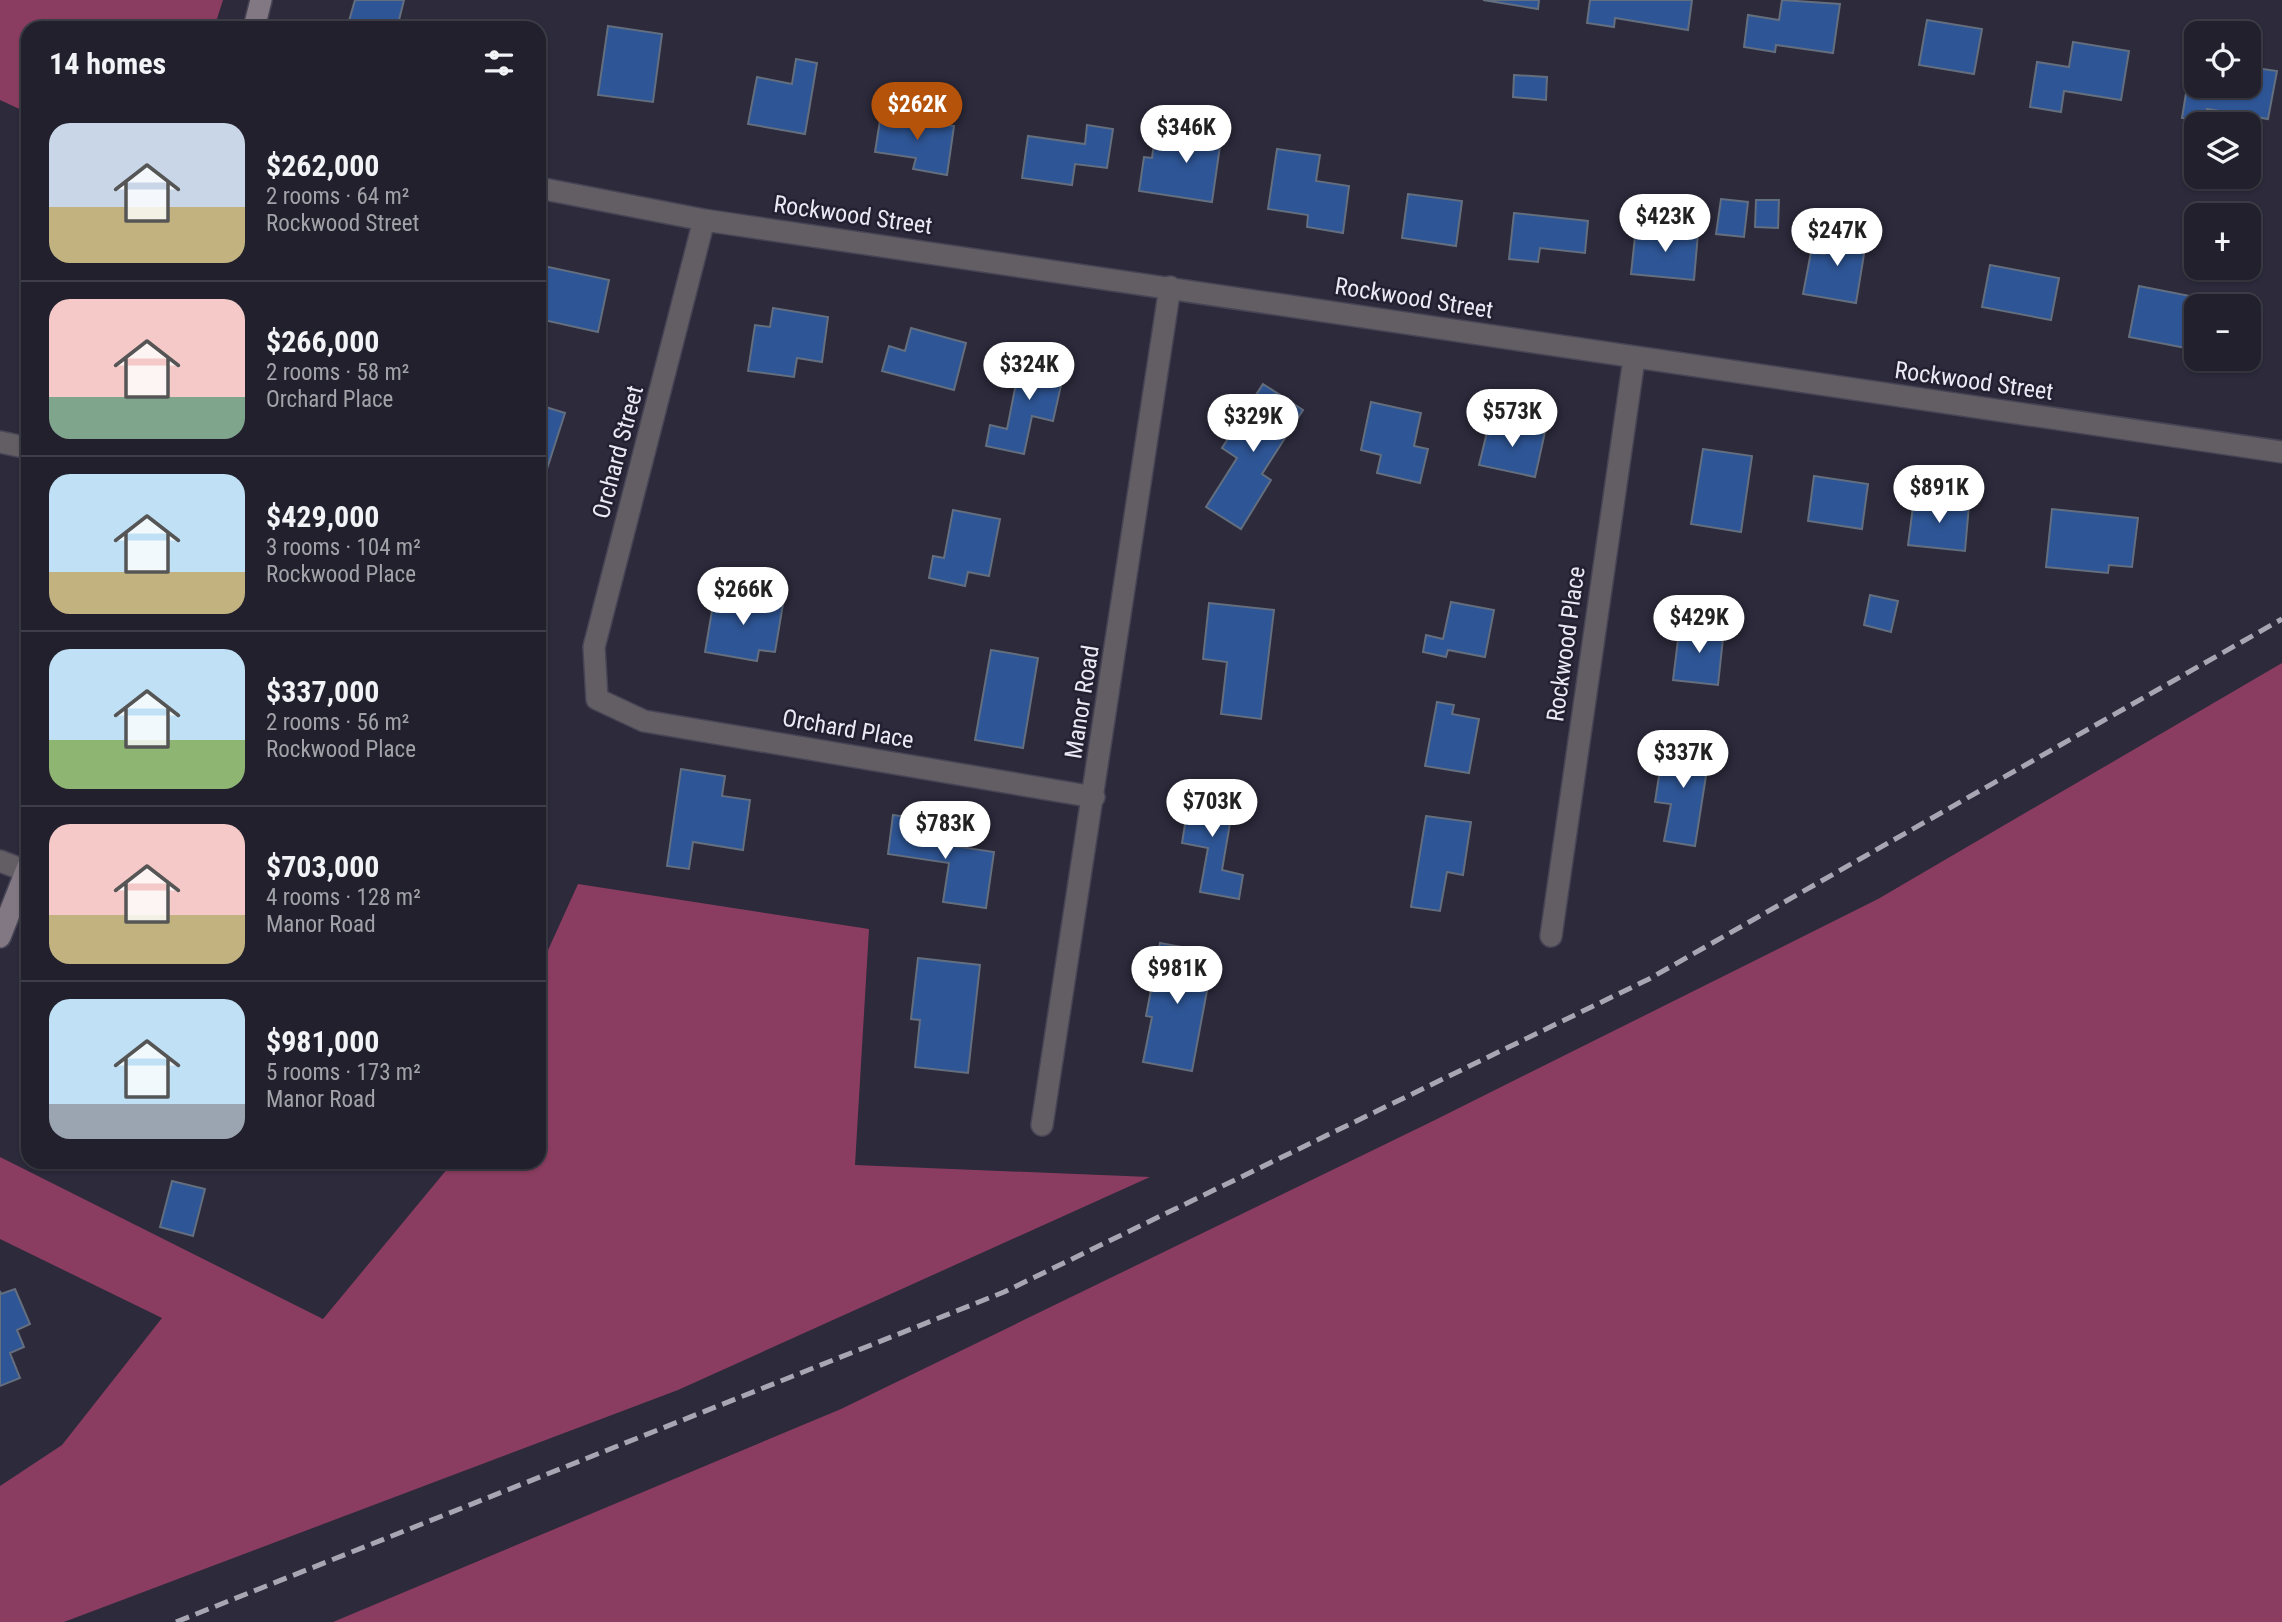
<!DOCTYPE html>
<meta charset="utf-8">
<style>
:root{--surface:#21202c;--page:#2d2d38;--text:#f1f3f6;--muted:#a2a3a9;--line:#3e3e48;--accent:#b45309}
body{margin:0;font-family:"Roboto Condensed",sans-serif;background:var(--page);color:var(--text);height:100vh;display:flex;flex-direction:column;font-size:26px;white-space:nowrap}
*{box-sizing:border-box;margin:0}
p{font-size:23px;color:var(--muted)}
.icon{flex:none;width:38px;height:38px;fill:none;stroke:currentColor;stroke-width:2;stroke-linecap:round;stroke-linejoin:round}
.map{position:relative;flex:1;overflow:hidden}
.details{position:absolute;left:21px;top:21px;width:525px;height:1148px;display:flex;flex-direction:column;background:var(--surface);border-radius:21px;box-shadow:0 2px 5px #0004,0 0 0 2px var(--line)}
.details>*{flex:none}
.fabs{position:absolute;left:2184px;top:21px;display:grid;gap:14px}
.fabs a{display:grid;place-items:center;width:77px;height:77px;border-radius:14px;background:var(--surface);box-shadow:0 2px 5px #0004,0 0 0 2px var(--line);font-size:35px}
.price{position:absolute;translate:-50% -60px;padding:0 16px;border-radius:24px;background:#fff;color:#222;font-size:23px;line-height:46px;filter:drop-shadow(0 2px 4px #0008)}
.price::after{content:'';position:absolute;left:50%;top:42px;width:21px;height:16px;margin-left:-10px;background:inherit;clip-path:polygon(0 0,100% 0,50% 100%)}
.price.selected{background:var(--accent);color:#fff}
ul{padding:0;list-style:none}
li{display:flex;align-items:center;gap:21px;height:175px;padding:0 28px}
li+li{border-top:2px solid var(--line)}
li span{display:grid;place-items:center;flex:none;width:196px;height:140px;border-radius:21px;color:#555}
li>.icon{margin-inline-start:auto}
span .icon{width:84px;height:84px;fill:#fffc;stroke-width:1}
li b{font-size:30px}
h2{display:flex;justify-content:space-between;align-items:center;height:84px;padding:0 28px;font-size:30px}
.map>svg:first-child{display:block}
.forest{fill:#8a3d60}
.building{fill:#2e5595;stroke:#636e7f;stroke-width:2}
.lines{fill:none;stroke-linecap:round;stroke-linejoin:round}
.lane-casing{stroke:#474555;stroke-width:24}
.street-casing{stroke:#474555;stroke-width:24}
.secondary-casing{stroke:#474555;stroke-width:24}
.lane{stroke:#635d64;stroke-width:21}
.street{stroke:#635d64;stroke-width:21}
.secondary{stroke:#827883;stroke-width:21}
.rail{stroke:#a8a6b3;stroke-width:5;stroke-dasharray:14 7;stroke-linecap:butt}
.labels{text-anchor:middle;stroke-width:5;stroke-linejoin:round;paint-order:stroke}
.street-label{font-size:24px;fill:#eae9f4;stroke:#232031}
</style>
<div class="map">
<svg width="2282" height="1622" viewBox="0 0 2282 1622">
<rect width="100%" height="100%" fill="#2c2a3b"/>
<!-- forest -->
<path class="forest" d="M0,0H223L214,28H28V113L0,100Z
M2282,663V1622H333L841,1409L1435,1120L1878,899Z
M578,884L869,929L855,1165L1150,1177L678,1390L64,1622H0V1486L62,1445L162,1318L0,1239V1157L323,1319L453,1162H539V970Z"/>
<!-- building -->
<path class="building" d="M355,0H404L397,28H347Z
M1483,0H1539L1538,9Z
M1590,0H1692L1688,30L1615,18L1614,27L1587,23Z
M1782,0L1840,4L1833,53L1776,45L1775,52L1744,47L1748,15L1779,20Z
M1927,20L1982,29L1974,74L1919,65Z
M608,26L662,34L653,102L598,95Z
M2073,42L2129,51L2121,100L2064,91L2061,112L2030,107L2037,62L2069,67Z
M796,59L817,63L805,134L748,124L757,77L792,84Z
M2249,67L2277,71L2268,119L2207,109L2205,122L2182,118L2187,87L2213,92L2214,86H2249Z
M1514,75L1547,77L1546,100L1513,97Z
M881,114L954,126L947,175L913,169L916,158L875,152Z
M1198,114L1224,118L1212,202L1139,191L1144,157L1152,158L1154,143L1193,149Z
M1087,125L1113,129L1107,168L1075,164L1072,185L1022,178L1028,136L1085,144Z
M1277,149L1320,155L1316,181L1349,186L1343,233L1307,227L1308,215L1268,209Z
M1408,194L1462,201L1456,246L1402,238Z
M1721,199L1748,202L1744,237L1716,234Z
M1756,200H1779L1778,228L1755,227Z
M1514,213L1588,221L1585,253L1540,248L1538,262L1509,259Z
M1636,227L1698,233L1694,280L1631,274Z
M1829,229L1867,236L1856,303L1803,294L1811,252L1825,254Z
M539,265L609,280L598,332L539,319Z
M1990,265L2059,278L2051,320L1982,307Z
M2139,286L2200,298L2194,327L2196,328V350L2129,337Z
M773,308L828,317L822,362L797,358L794,377L748,371L755,325L770,327Z
M911,328L966,343L954,390L882,371L889,346L905,351Z
M1022,353L1066,363L1053,421L1032,416L1024,454L986,446L990,425L1007,429Z
M1263,384L1303,410L1262,474L1271,480L1241,529L1206,507L1237,458L1222,448Z
M1371,402L1421,413L1414,446L1428,449L1420,483L1377,473L1381,455L1361,450Z
M539,405L565,413L547,469L539,466Z
M1490,420L1545,432L1535,477L1479,465Z
M1703,449L1752,456L1741,532L1691,524Z
M1814,476L1868,484L1862,529L1808,521Z
M1914,499L1969,505L1965,551L1908,545Z
M2052,509L2138,518L2132,567L2109,565L2108,573L2046,567Z
M953,510L1000,519L989,576L968,572L965,586L929,578L933,556L944,558Z
M715,593L783,604L775,652L759,650L757,661L705,652Z
M1870,595L1898,601L1891,632L1864,625Z
M1451,602L1494,610L1485,657L1448,650L1446,657L1423,652L1426,635L1443,639Z
M1209,603L1274,610L1261,719L1221,714L1227,662L1203,659Z
M1680,624L1724,629L1718,685L1673,680Z
M991,650L1038,658L1023,748L975,740Z
M1437,702L1454,705L1452,714L1479,719L1469,773L1425,766Z
M1664,743L1710,750L1695,846L1664,841L1671,804L1655,802Z
M681,769L725,776L722,796L750,800L743,850L693,842L689,869L667,866Z
M1191,787L1235,794L1222,870L1243,875L1239,899L1200,892L1208,848L1182,843Z
M893,815L930,820L927,842L994,852L986,908L943,902L949,863L888,854Z
M1426,816L1471,822L1463,875L1447,872L1440,911L1411,907Z
M1160,943L1214,953L1192,1071L1143,1062L1152,1017L1146,1016Z
M918,958L980,965L968,1073L915,1067L920,1020L911,1019Z
M172,1181L205,1189L193,1236L160,1227Z
M15,1289L30,1324L17,1330L24,1347L10,1353L20,1378L0,1386V1291L1,1294Z"/>
<g class="lines">
<!-- lane casing -->
<g class="lane-casing">
<path id="lane" d="M0,442L28,448
M0,861L26,871"/>
</g>
<!-- street casing -->
<g class="street-casing">
<path id="street" d="M539,188L704,220L2282,452
M704,220L594,647L597,699L644,721L1094,797
M1551,936L1634,359
M1042,1125L1170,287"/>
</g>
<!-- secondary casing -->
<g class="secondary-casing">
<path id="secondary" d="M254,28L261,0
M0,937L28,866"/>
</g>
<!-- lane -->
<use href="#lane" class="lane"/>
<!-- street -->
<use href="#street" class="street"/>
<!-- secondary -->
<use href="#secondary" class="secondary"/>
<!-- rail -->
<path class="rail" d="M176,1622L1004,1292L1649,979L2282,619"/>
</g>
<g class="labels">
<!-- street labels -->
<g class="street-label">
<text transform="translate(853 215) rotate(8)" y="8">Rockwood Street</text>
<text transform="translate(1414 298) rotate(9)" y="8">Rockwood Street</text>
<text transform="translate(1974 381) rotate(8)" y="8">Rockwood Street</text>
<text transform="translate(618 452) rotate(-75)" y="8">Orchard Street</text>
<text transform="translate(1566 644) rotate(-82)" y="8">Rockwood Place</text>
<text transform="translate(1082 702) rotate(-81)" y="8">Manor Road</text>
<text transform="translate(848 729) rotate(10)" y="8">Orchard Place</text>
</g>
</g>
</svg>
<div class="fabs">
<a><svg class="icon" aria-label="locate" viewBox="0 0 24 24"><circle cx="12" cy="12" r="6"/><path d="M12 2v4M12 18v4M2 12h4M18 12h4"/></svg></a>
<a><svg class="icon" aria-label="layers" viewBox="0 0 24 24"><path d="M12 4l9 5-9 5-9-5zM3 14l9 5 9-5"/></svg></a>
<a>+</a>
<a>−</a>
</div>
<b class="price selected" style="left:917px;top:142px">$262K</b>
<b class="price" style="left:1186px;top:165px">$346K</b>
<b class="price" style="left:1665px;top:254px">$423K</b>
<b class="price" style="left:1837px;top:268px">$247K</b>
<b class="price" style="left:1029px;top:402px">$324K</b>
<b class="price" style="left:1512px;top:449px">$573K</b>
<b class="price" style="left:1253px;top:454px">$329K</b>
<b class="price" style="left:1939px;top:525px">$891K</b>
<b class="price" style="left:743px;top:627px">$266K</b>
<b class="price" style="left:1699px;top:655px">$429K</b>
<b class="price" style="left:1683px;top:790px">$337K</b>
<b class="price" style="left:1212px;top:839px">$703K</b>
<b class="price" style="left:945px;top:861px">$783K</b>
<b class="price" style="left:1177px;top:1006px">$981K</b>
<section class="details">
<h2>14 homes<svg class="icon" aria-label="filters" viewBox="0 0 24 24"><path d="M4 7h16M4 17h16"/><circle cx="9" cy="7" r="2"/><circle cx="15" cy="17" r="2"/></svg></h2>
<ul>
<li><span style="background:linear-gradient(#c9d6e8 60%,#c2b280 0)"><svg class="icon" aria-label="home" viewBox="0 0 24 24"><path d="M3 11l9-7 9 7M6 9v11h12V9"/></svg></span><div><b>$262,000</b><p>2 rooms · 64 m²</p><p>Rockwood Street</p></div></li>
<li><span style="background:linear-gradient(#f6c9c9 70%,#7fa58c 0)"><svg class="icon" aria-label="home" viewBox="0 0 24 24"><path d="M3 11l9-7 9 7M6 9v11h12V9"/></svg></span><div><b>$266,000</b><p>2 rooms · 58 m²</p><p>Orchard Place</p></div></li>
<li><span style="background:linear-gradient(#bfe0f5 70%,#c2b280 0)"><svg class="icon" aria-label="home" viewBox="0 0 24 24"><path d="M3 11l9-7 9 7M6 9v11h12V9"/></svg></span><div><b>$429,000</b><p>3 rooms · 104 m²</p><p>Rockwood Place</p></div></li>
<li><span style="background:linear-gradient(#bfe0f5 65%,#8fb573 0)"><svg class="icon" aria-label="home" viewBox="0 0 24 24"><path d="M3 11l9-7 9 7M6 9v11h12V9"/></svg></span><div><b>$337,000</b><p>2 rooms · 56 m²</p><p>Rockwood Place</p></div></li>
<li><span style="background:linear-gradient(#f6c9c9 65%,#c2b280 0)"><svg class="icon" aria-label="home" viewBox="0 0 24 24"><path d="M3 11l9-7 9 7M6 9v11h12V9"/></svg></span><div><b>$703,000</b><p>4 rooms · 128 m²</p><p>Manor Road</p></div></li>
<li><span style="background:linear-gradient(#bfe0f5 75%,#9aa5b1 0)"><svg class="icon" aria-label="home" viewBox="0 0 24 24"><path d="M3 11l9-7 9 7M6 9v11h12V9"/></svg></span><div><b>$981,000</b><p>5 rooms · 173 m²</p><p>Manor Road</p></div></li>
</ul>
</section>
</div>
